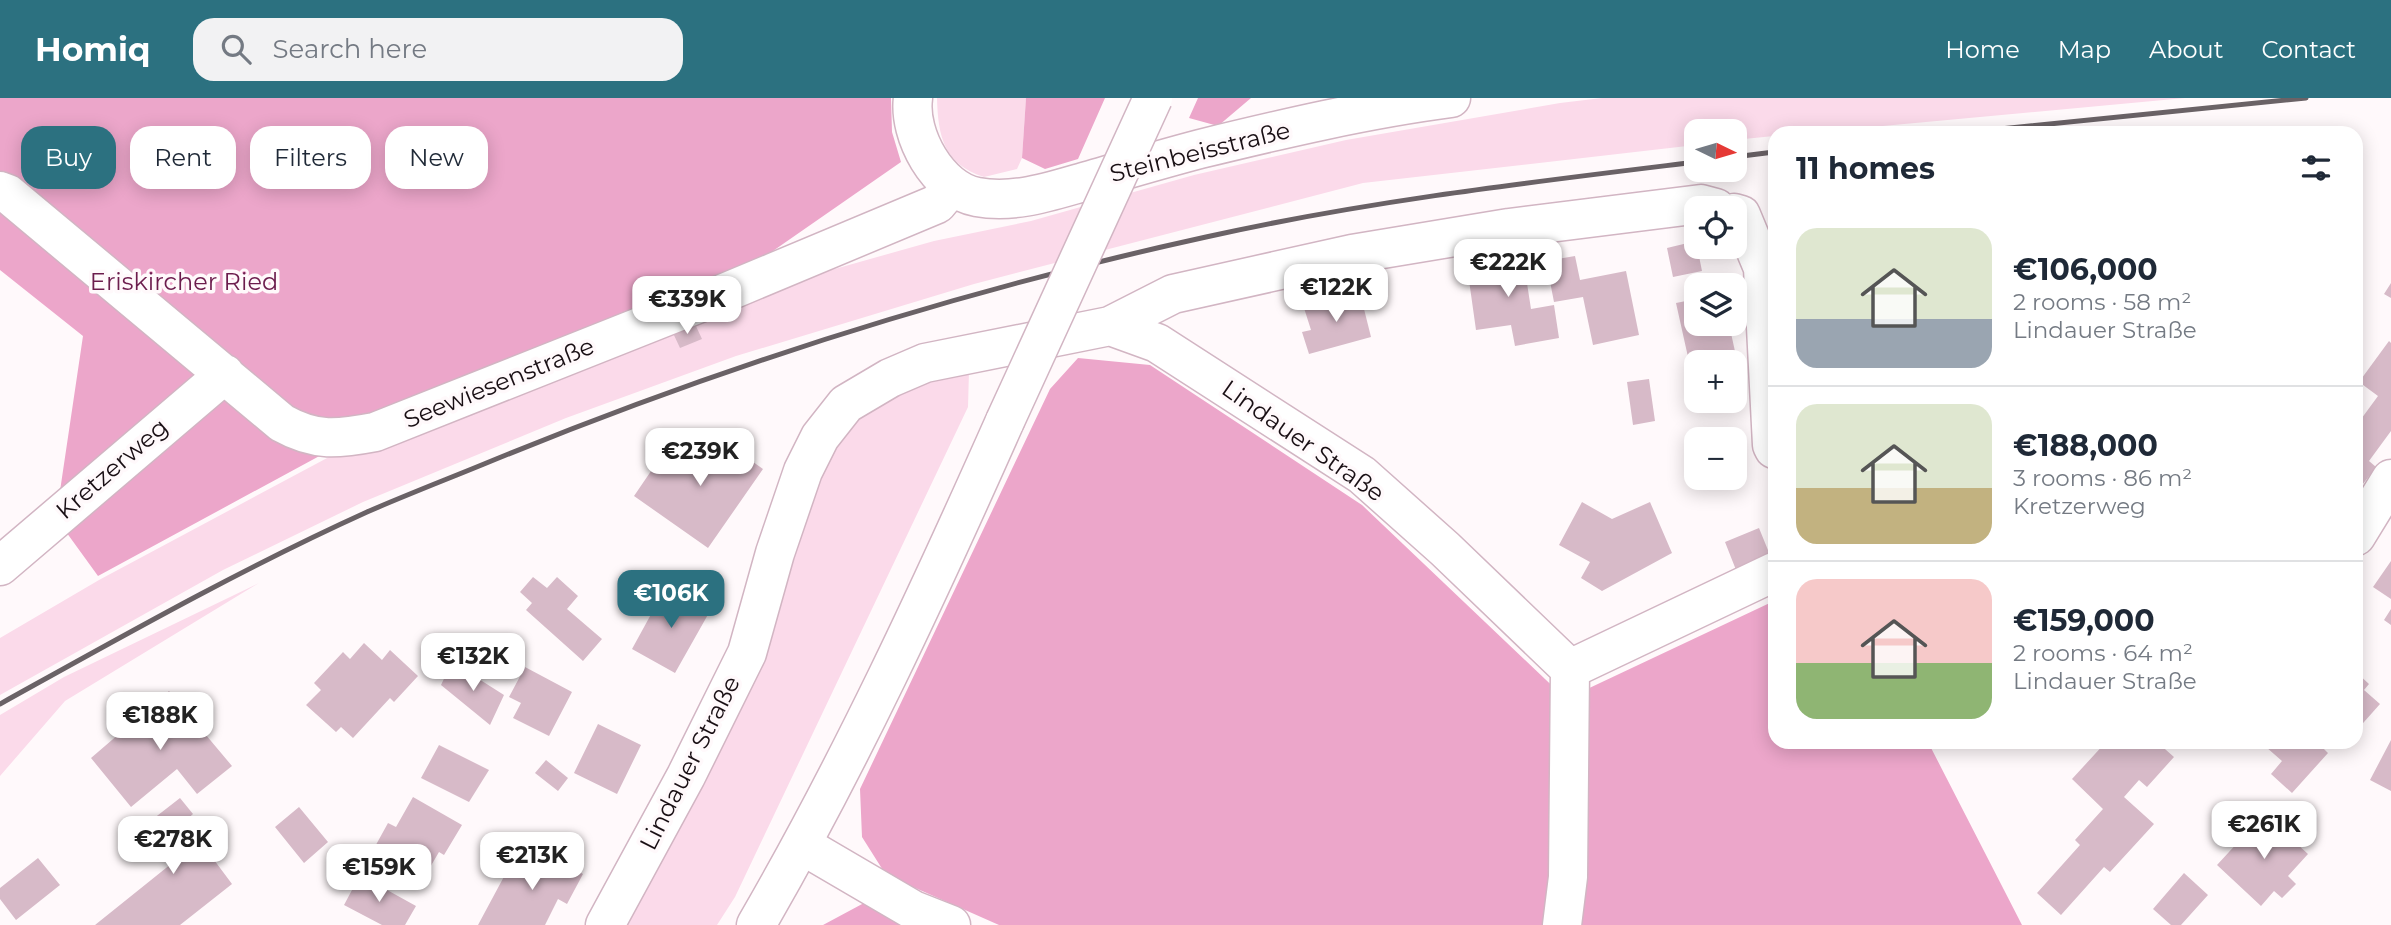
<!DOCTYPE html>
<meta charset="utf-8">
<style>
:root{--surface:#fff;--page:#f2f2f3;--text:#1f2937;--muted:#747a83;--line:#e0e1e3;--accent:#2c7180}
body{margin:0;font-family:Montserrat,sans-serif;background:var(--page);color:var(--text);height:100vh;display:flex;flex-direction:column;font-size:26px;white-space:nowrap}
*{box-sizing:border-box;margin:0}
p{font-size:23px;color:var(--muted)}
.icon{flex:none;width:38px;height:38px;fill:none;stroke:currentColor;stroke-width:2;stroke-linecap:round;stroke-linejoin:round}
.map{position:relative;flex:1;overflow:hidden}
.details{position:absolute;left:1768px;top:28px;width:595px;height:623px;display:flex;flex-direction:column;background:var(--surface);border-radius:21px;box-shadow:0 4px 18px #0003}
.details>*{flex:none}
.hud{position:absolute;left:21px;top:28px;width:665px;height:63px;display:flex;gap:14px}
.needle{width:46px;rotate:95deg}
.fabs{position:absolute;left:1684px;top:21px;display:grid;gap:14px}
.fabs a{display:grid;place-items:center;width:63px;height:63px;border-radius:14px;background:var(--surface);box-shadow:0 4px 18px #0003;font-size:35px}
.price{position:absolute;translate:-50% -60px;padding:0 16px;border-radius:14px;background:#fff;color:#222;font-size:23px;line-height:46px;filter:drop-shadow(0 2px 4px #0008)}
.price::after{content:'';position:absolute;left:50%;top:42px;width:21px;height:16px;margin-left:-10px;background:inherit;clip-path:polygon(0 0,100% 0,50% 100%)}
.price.current{background:var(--accent);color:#fff}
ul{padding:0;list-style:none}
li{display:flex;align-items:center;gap:21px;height:175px;padding:0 28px}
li+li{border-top:2px solid var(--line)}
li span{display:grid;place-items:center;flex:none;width:196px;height:140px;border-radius:21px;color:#555}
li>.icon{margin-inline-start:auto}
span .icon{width:84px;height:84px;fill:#fffc;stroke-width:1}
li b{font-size:30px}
h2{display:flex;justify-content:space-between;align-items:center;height:84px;padding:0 28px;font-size:30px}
.pill{padding:0 24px;border-radius:21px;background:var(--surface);box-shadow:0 4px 18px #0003;font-size:24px;line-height:63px}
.pill.current{background:var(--accent);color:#fff}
header{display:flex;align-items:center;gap:42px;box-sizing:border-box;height:98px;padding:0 35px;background:var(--accent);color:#fff}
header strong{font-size:33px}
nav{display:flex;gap:38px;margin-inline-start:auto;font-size:24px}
.search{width:490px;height:63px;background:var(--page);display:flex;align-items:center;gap:18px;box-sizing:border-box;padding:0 24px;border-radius:21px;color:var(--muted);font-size:26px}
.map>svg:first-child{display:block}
.green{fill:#fbdaea}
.forest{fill:#eca6ca}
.building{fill:#d7bac8}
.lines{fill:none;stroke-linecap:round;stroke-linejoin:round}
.minor-casing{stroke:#d2b5c3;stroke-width:41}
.major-casing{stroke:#d2b5c3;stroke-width:41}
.minor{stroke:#fff;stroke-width:38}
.major{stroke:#fff;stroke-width:38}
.rail{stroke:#6a6266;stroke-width:5}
.major-bridge-casing{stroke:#d2b5c3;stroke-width:41;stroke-linecap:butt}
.major-bridge{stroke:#fff;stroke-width:38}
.labels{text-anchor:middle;stroke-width:7;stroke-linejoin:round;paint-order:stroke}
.street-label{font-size:24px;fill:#190f14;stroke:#fff9fb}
.park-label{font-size:24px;fill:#6c1c4d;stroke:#fff9fb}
</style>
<header>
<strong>Homiq</strong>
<div class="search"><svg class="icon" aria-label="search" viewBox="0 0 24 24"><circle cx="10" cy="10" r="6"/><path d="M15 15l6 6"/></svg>Search here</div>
<nav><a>Home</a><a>Map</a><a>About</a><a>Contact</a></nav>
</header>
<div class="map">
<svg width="2391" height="827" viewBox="0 0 2391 827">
<rect width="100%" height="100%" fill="#fff9fb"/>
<!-- green -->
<path class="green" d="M937,0H1026L1022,60L1017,71L984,79C944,66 938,39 937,0Z
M1602,0H2185L1807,35H1774V38L1734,42V33H1696V47L1363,85L974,186L736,258L566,320L363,404L223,472L0,597V540L99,482L329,359L714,205L934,143L1031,123L1194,77L1346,42L1560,5Z
M969,273L968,309L735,799L717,827H610L808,374L890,284Z
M259,485L65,603L0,678V617L64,579Z"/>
<!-- forest -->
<path class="forest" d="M0,0H891L892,34L901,64L711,196L371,330L98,478L56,420L83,238L0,172Z
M1026,0H1105L1078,61L1045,71L1022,60Z
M1198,0H1251L1218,28L1189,20Z
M1078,260L1150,267L1362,407L1566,601L1774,503V644H1928L2022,827H999L886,777L862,739L860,691L1050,291Z
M864,805L913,827H823Z"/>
<!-- building -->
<path class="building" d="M1696,143L1702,173L1673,179L1667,150Z
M1522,153L1531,211L1554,207L1559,240L1515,248L1511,227L1476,232L1466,161Z
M1575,158L1580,182L1626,173L1639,237L1593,247L1583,199L1554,204L1546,163Z
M2391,185V200L2384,196Z
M1360,195L1371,239L1309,256L1302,234L1311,232L1304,210Z
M1696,201V226H1729L1736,258L1696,264V267L1690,268L1676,205Z
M695,226L702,241L680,250L673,235Z
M2389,243L2391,245V333L2369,363L2376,369L2356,395V328L2378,298L2359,284Z
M1649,281L1655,323L1633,327L1627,284Z
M708,332L763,371L708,450L634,398L662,357L682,371Z
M1582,404L1612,421L1650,404L1672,455L1602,493L1581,480L1590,464L1559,447Z
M1759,430L1772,462L1738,477L1725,444Z
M2391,463V501L2373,489Z
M533,479L547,490L557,479L578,498L567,511L602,541L583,563L526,512L532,505L520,494Z
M666,489L710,513L675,575L632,551Z
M2391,511V527L2384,522Z
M364,545L382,562L390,552L418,578L394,604L390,600L353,640L341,629L336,634L306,607L321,592L314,585L343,554L350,561Z
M452,564L504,597L490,627L441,587Z
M525,569L572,594L549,638L513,620L521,605L509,599Z
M2356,574L2369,586L2364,592L2380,606L2356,633Z
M169,593L232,668L197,696L177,671L131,709L91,660Z
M598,626L641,647L617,696L574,675Z
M2391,642V693L2370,682Z
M2106,644H2157L2174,659L2147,689L2139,682L2124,699L2154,726L2110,774L2104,769L2061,817L2037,795L2080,747L2075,742L2103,711L2072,681Z
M2270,644H2320L2319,646L2328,655L2292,695L2271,676L2282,663L2266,649Z
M439,647L489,672L469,704L421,680Z
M546,662L568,680L558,693L535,675Z
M413,699L462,727L444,757L439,754L422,783L372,754L388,725L396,729Z
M180,700L193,716L185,723L232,786L180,827H95L171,766L164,758L152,755L149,750L157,744L144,728Z
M299,709L328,744L304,765L275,729Z
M2264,716L2308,756L2288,778L2296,786L2282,800L2274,793L2261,808L2217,767Z
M531,748L583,776L567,806L558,801L545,827H478L507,773L515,778Z
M38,760L60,787L16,822L0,801V790Z
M2184,775L2208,797L2181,827H2171L2153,811Z
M360,777L416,808L405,827H382L344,807Z"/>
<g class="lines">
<!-- minor casing -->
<g class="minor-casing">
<path id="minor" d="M913,0C908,37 938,92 977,99C1015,106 1051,93 1087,83C1125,72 1162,61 1200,51C1282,31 1367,11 1451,0
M0,93L8,96L282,325C316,344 338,341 375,334L710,201L937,106L952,88
M1734,115L1741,117L1763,170L1772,347L1774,351
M1110,228L1173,196L1352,156L1509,130L1701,106L1716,110
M2356,438L2391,381
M0,468L225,276
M1570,571L1774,474
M802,747L913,812L951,827
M605,827L686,678L747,555L775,455L803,373L820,339L846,306L890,280L925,265L1110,228L1157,245L1362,377L1445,451L1570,571L1568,779L1562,827"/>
</g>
<!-- major casing -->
<g class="major-casing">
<path id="major" d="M756,827C850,665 929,494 1005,323"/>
</g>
<!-- minor -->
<use href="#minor" class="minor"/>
<!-- major -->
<use href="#major" class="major"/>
<!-- rail -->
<path class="rail" d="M1961,35L2306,0
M1734,59L1774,54
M0,606C121,539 241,471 367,414C406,397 445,382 484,366C717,270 959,193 1206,139C1367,103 1532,84 1696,64"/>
<!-- major-bridge casing -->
<g class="major-bridge-casing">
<path id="major-bridge" d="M1005,323L1153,0"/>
</g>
<!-- major-bridge -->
<use href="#major-bridge" class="major-bridge"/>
</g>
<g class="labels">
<!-- street labels -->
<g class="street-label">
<text transform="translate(1200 54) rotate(-14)" y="8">Steinbeisstraße</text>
<text transform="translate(499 285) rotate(-22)" y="8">Seewiesenstraße</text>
<text transform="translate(1303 343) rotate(35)" y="8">Lindauer Straße</text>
<text transform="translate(112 371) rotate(-41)" y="8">Kretzerweg</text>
<text transform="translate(690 665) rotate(-63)" y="8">Lindauer Straße</text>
</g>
<!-- park labels -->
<g class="park-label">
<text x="184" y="192">Eriskircher Ried</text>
</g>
</g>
</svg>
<div class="fabs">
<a><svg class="needle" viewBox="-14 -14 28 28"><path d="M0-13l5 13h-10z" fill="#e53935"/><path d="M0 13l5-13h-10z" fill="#747a83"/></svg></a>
<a><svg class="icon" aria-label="locate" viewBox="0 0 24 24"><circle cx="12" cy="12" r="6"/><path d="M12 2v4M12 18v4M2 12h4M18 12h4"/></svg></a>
<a><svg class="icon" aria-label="layers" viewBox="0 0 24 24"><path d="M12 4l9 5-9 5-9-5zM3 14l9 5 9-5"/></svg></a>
<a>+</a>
<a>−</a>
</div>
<b class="price" style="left:1508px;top:201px">€222K</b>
<b class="price" style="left:1336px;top:226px">€122K</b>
<b class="price" style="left:687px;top:238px">€339K</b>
<b class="price" style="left:700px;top:390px">€239K</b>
<b class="price current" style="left:671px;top:532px">€106K</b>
<b class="price" style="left:473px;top:595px">€132K</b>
<b class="price" style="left:160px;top:654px">€188K</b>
<b class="price" style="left:2264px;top:763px">€261K</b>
<b class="price" style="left:173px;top:778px">€278K</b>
<b class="price" style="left:532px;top:794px">€213K</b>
<b class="price" style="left:379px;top:806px">€159K</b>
<div class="hud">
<a class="pill current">Buy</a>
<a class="pill">Rent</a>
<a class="pill">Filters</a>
<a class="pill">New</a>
</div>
<section class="details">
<h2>11 homes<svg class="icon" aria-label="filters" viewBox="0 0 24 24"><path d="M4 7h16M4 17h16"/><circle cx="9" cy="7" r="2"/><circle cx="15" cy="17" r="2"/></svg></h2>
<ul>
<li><span style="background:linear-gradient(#dfe7d0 65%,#9aa5b1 0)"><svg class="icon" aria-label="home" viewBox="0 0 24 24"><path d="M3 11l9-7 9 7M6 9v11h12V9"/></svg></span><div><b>€106,000</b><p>2 rooms · 58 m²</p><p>Lindauer Straße</p></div></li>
<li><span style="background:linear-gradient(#dfe7d0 60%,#c2b280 0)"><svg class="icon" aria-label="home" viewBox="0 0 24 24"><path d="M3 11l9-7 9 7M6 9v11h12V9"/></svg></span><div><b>€188,000</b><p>3 rooms · 86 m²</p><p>Kretzerweg</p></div></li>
<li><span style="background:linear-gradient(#f6c9c9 60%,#8fb573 0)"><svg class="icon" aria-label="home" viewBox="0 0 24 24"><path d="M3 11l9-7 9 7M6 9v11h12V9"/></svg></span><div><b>€159,000</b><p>2 rooms · 64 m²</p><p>Lindauer Straße</p></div></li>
</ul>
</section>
</div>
